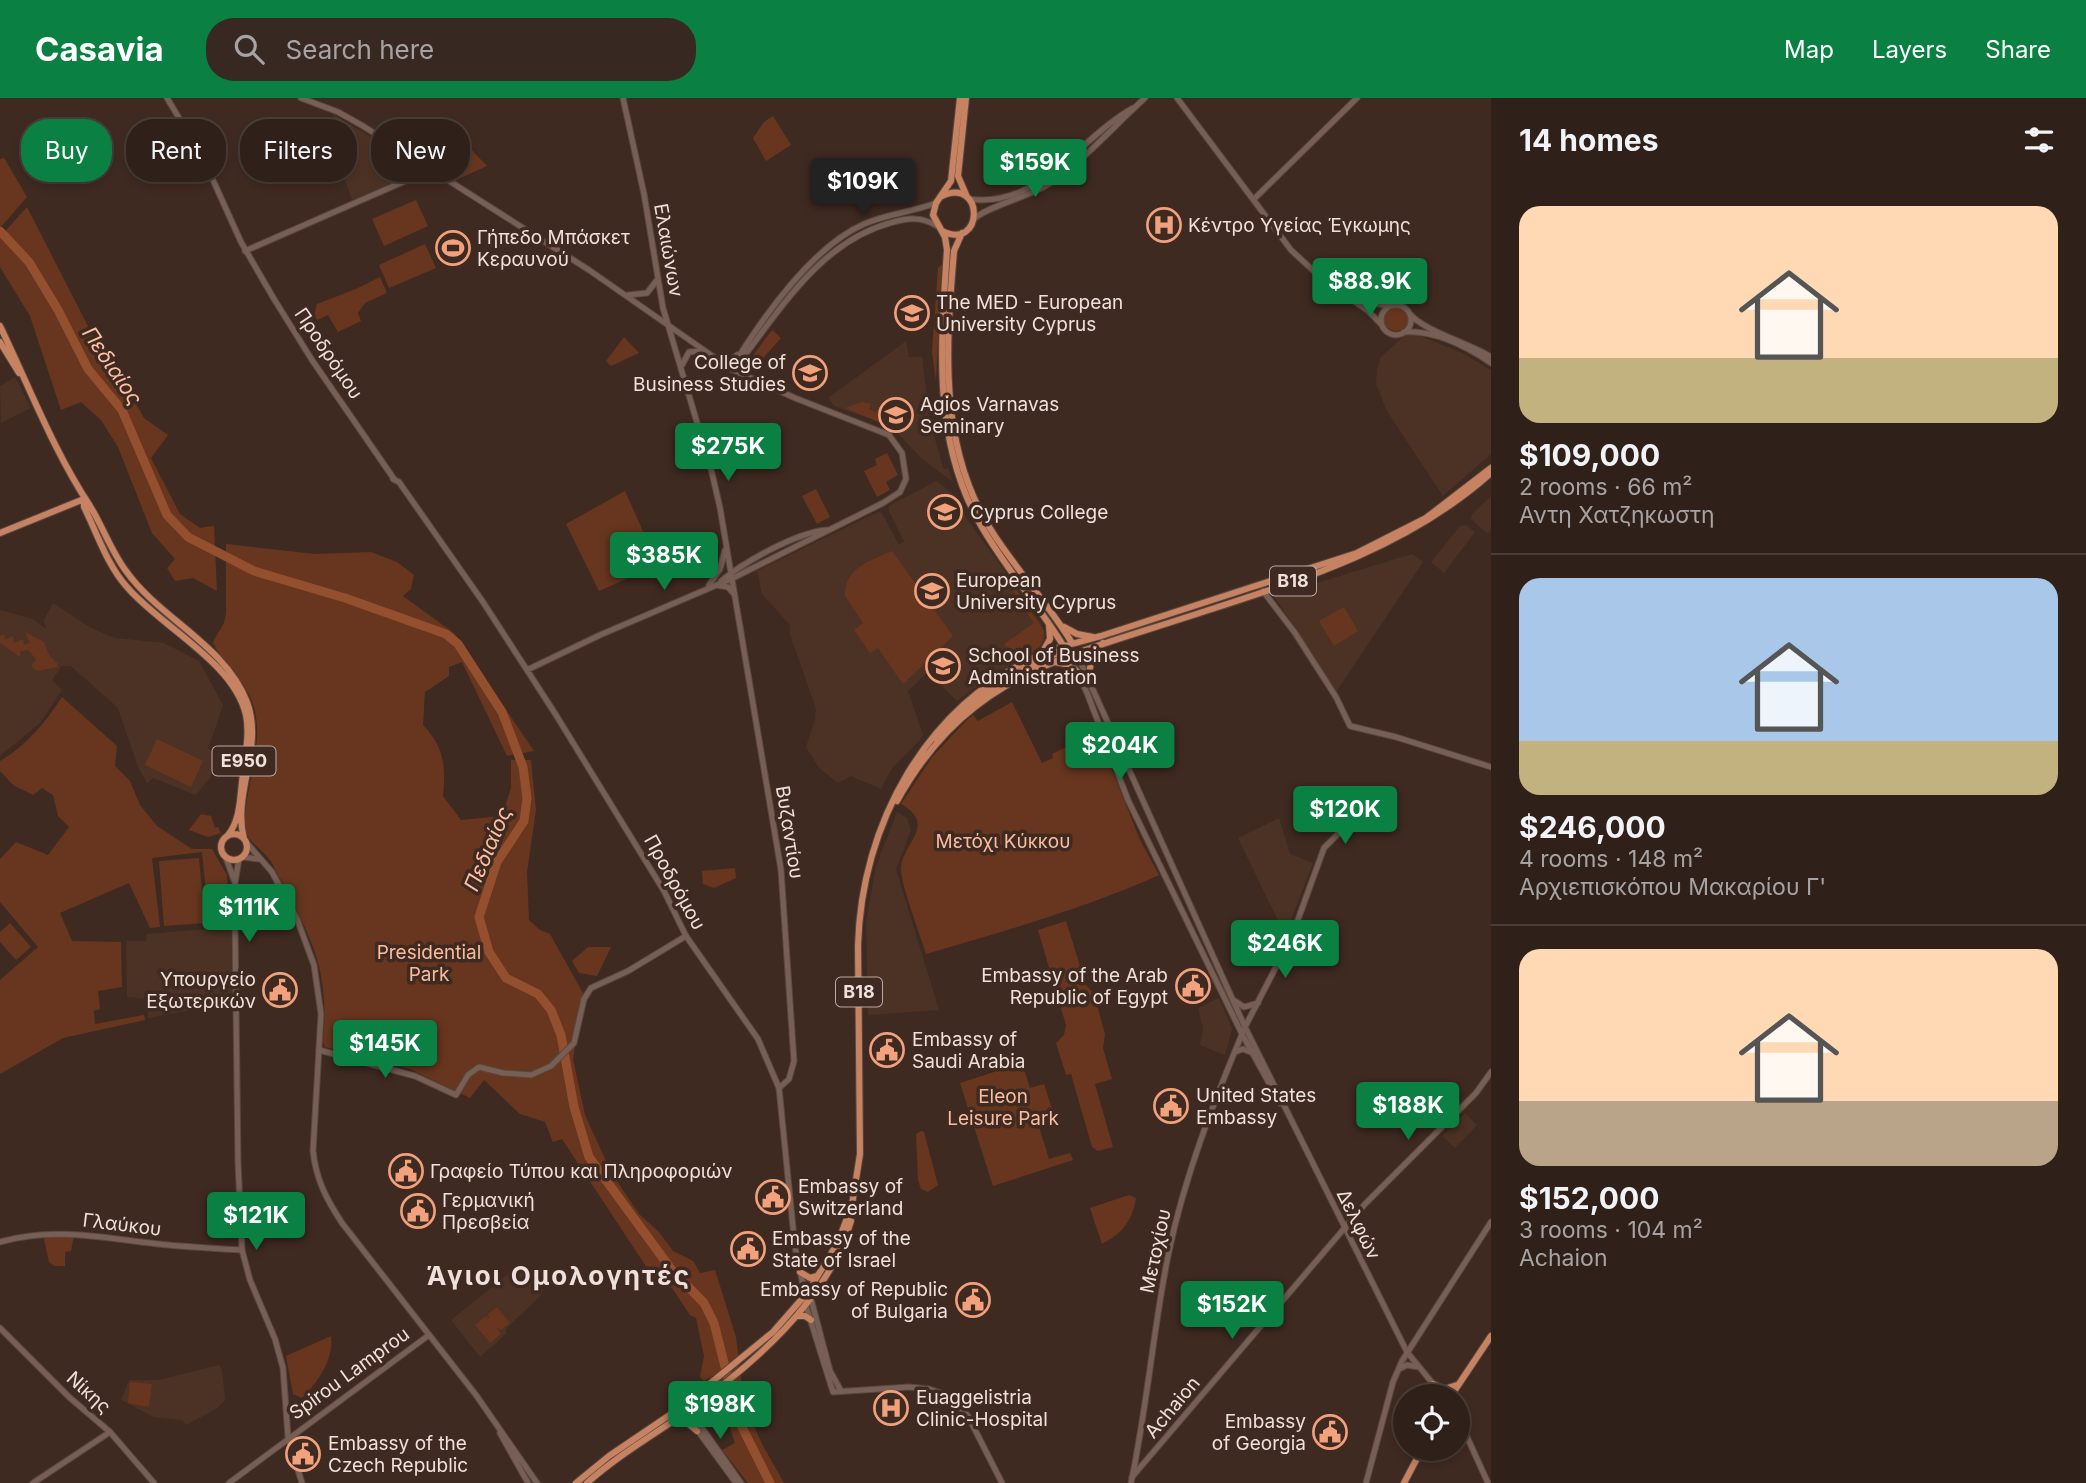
<!DOCTYPE html>
<meta charset="utf-8">
<style>
:root{--surface:#2f2019;--page:#372822;--text:#f1f3f6;--muted:#a7a3a2;--line:#4a3e38;--accent:#0b8043}
body{margin:0;font-family:Inter,sans-serif;background:var(--page);color:var(--text);height:100vh;display:flex;flex-direction:column;font-size:26px;white-space:nowrap}
*{box-sizing:border-box;margin:0}
p{font-size:23px;color:var(--muted)}
.icon{flex:none;width:38px;height:38px;fill:none;stroke:currentColor;stroke-width:2;stroke-linecap:round;stroke-linejoin:round}
.map{position:relative;flex:1;overflow:hidden}
.drawer{display:flex;flex-direction:column;background:var(--surface);width:595px}
.drawer>*{flex:none}
.guide{position:absolute;left:21px;top:21px;width:665px;height:63px;display:flex;gap:14px}
.tools{position:absolute;left:1393px;top:1286px;display:grid;gap:14px}
.tools a{display:grid;place-items:center;width:77px;height:77px;border-radius:50%;background:var(--surface);box-shadow:0 4px 10px #0003,0 0 0 2px var(--line);font-size:35px}
.price{position:absolute;translate:-50% -60px;padding:0 16px;border-radius:7px;background:var(--accent);color:#fff;font-size:23px;line-height:46px;filter:drop-shadow(0 2px 4px #0008)}
.price::after{content:'';position:absolute;left:50%;top:42px;width:21px;height:16px;margin-left:-10px;background:inherit;clip-path:polygon(0 0,100% 0,50% 100%)}
.price.selected{background:#222;color:#fff}
ul{padding:0;list-style:none}
li{display:grid;align-content:center;gap:14px;height:371px;padding:0 28px}
li+li{border-top:2px solid var(--line)}
li span{display:grid;place-items:center;height:217px;border-radius:21px;color:#555}
li>.icon{margin-inline-start:auto}
span .icon{width:126px;height:126px;fill:#fffc;stroke-width:1}
li b{font-size:30px}
h2{display:flex;justify-content:space-between;align-items:center;height:84px;padding:0 28px;font-size:30px}
.tag{padding:0 24px;border-radius:28px;background:var(--surface);box-shadow:0 4px 10px #0003,0 0 0 2px var(--line);font-size:24px;line-height:63px}
.tag.selected{background:var(--accent);color:#fff}
header{display:flex;align-items:center;gap:42px;box-sizing:border-box;height:98px;padding:0 35px;background:var(--accent);color:#fff}
header strong{font-size:33px}
nav{display:flex;gap:38px;margin-inline-start:auto;font-size:24px}
.search{width:490px;height:63px;background:var(--page);display:flex;align-items:center;gap:18px;box-sizing:border-box;padding:0 24px;border-radius:28px;color:var(--muted);font-size:26px}
main{display:flex;flex:1;min-height:0}
.map>svg:first-child{display:block}
.built{fill:#4c3225}
.green{fill:#68361e}
.lines{fill:none;stroke-linecap:round;stroke-linejoin:round}
.river{stroke:#94502e;stroke-width:9}
.tertiary-casing{stroke:#594840;stroke-width:7}
.secondary-casing{stroke:#594840;stroke-width:7}
.primary-casing{stroke:#594840;stroke-width:8}
.tertiary{stroke:#775f55;stroke-width:5}
.secondary{stroke:#775f55;stroke-width:5}
.primary{stroke:#c78262;stroke-width:6}
.labels{text-anchor:middle;stroke-width:7;stroke-linejoin:round;paint-order:stroke}
.shield{fill:#3f2a21;stroke:#baa9a2;stroke-width:2}
.shield-label{font-size:18px;font-weight:bold;fill:#eee0da}
.poi-label{font-size:19px;fill:#eee0da;stroke:#3f2a21;text-anchor:start}
.street-label{font-size:19px;fill:#eee0da;stroke:#3f2a21}
.park-label{font-size:19px;fill:#f8bca0;stroke:#3f2a21}
.water-label{font-size:21px;font-style:italic;fill:#fdc0a4;stroke:#3f2a21}
.district-label{font-size:26px;font-weight:bold;letter-spacing:2px;fill:#eee0da;stroke:#3f2a21}
</style>
<header>
<strong>Casavia</strong>
<div class="search"><svg class="icon" aria-label="search" viewBox="0 0 24 24"><circle cx="10" cy="10" r="6"/><path d="M15 15l6 6"/></svg>Search here</div>
<nav><a>Map</a><a>Layers</a><a>Share</a></nav>
</header>
<main>
<div class="map">
<svg width="1491" height="1385" viewBox="0 0 1491 1385">
<rect width="100%" height="100%" fill="#3f2a21"/>
<!-- built -->
<path class="built" d="M333,16L412,64V77L352,102L344,79Z
M1413,235L1462,255L1491,272V356L1443,398L1387,313L1376,286L1377,271L1381,259L1406,236Z
M906,243L909,259H922L930,323L941,363L944,371L948,370L953,384L921,360L891,328L834,308L828,300Z
M15,279L31,310L1,325L0,288Z
M936,383L956,398L963,415L1042,526L1045,541L1037,554L993,576L957,603L928,574L908,593L923,637L919,643L892,670L881,691L851,678L838,685L819,670L806,649L815,622L816,611L790,536V527L762,496L757,473L878,414L882,415L899,447L904,444L889,413V408Z
M1491,398V432L1488,436L1471,421L1472,416Z
M1466,427L1475,434L1444,475L1431,464L1460,428Z
M1412,456L1423,464L1336,594L1274,498Z
M53,505L91,530L115,540L164,545L199,563L223,607L208,651L220,656L210,680L196,697L153,680L147,685L138,669L118,610L71,568H62L52,582L62,592L40,625L0,658V512L33,521L46,531L44,522Z
M897,714L907,720L911,732L896,771L939,912L868,917L866,824L876,768Z
M1279,720L1290,756L1313,765L1285,837L1238,740Z
M231,829L233,904L148,920L147,901L127,899L126,843H146L147,836Z
M1219,900L1232,931L1225,957L1200,947L1203,931L1198,910Z
M1465,1015L1477,1027L1455,1050L1442,1038Z
M520,1167L525,1169L543,1192L542,1196L506,1231V1236L480,1259L451,1222Z
M219,1267L222,1272L225,1302L216,1311L186,1327L182,1322L154,1319L121,1302L129,1282H159Z"/>
<!-- green -->
<path class="green" d="M773,18L791,47L766,63L753,40L764,24Z
M460,40L487,68L454,83L427,57Z
M4,60L27,99L0,130V61Z
M416,102L428,128L384,148L372,121Z
M27,109L117,285L126,289L144,320L168,337L151,360L180,416L200,430L214,428L217,493L193,480L175,483L167,470L175,461L152,435L118,349L101,322L81,304L61,312L30,218L0,169V139Z
M425,146L436,170L389,190L379,167Z
M942,166L936,283L932,254L938,170Z
M380,179L387,195L365,205L358,215L361,223L338,234L328,217L317,222L314,217L317,206L356,191Z
M1384 221a12 12 0 1 1 24 0a12 12 0 1 1-24 0Z
M772,232L781,240L749,276L745,271L748,264Z
M624,239L639,255L611,268L606,263Z
M862,304L871,306L869,311L876,314L879,309L892,319L895,331L845,310Z
M887,355L898,377L886,384L890,392L877,399L864,373L877,367L875,361Z
M816,391L830,419L817,426L802,398Z
M625,393L658,467L599,493L566,426Z
M226,446L315,456L371,454L397,464L414,477L411,491L403,498L455,536L534,653L507,658L462,564L449,569V578L425,594L423,627C444,649 446,668 443,698L461,722L502,718L511,690V662H531L536,712L527,774L529,822L540,832L550,836L584,897L573,961L585,1017L612,1076L639,1116L659,1134L673,1153L693,1163L700,1175L715,1172L736,1239L744,1305L762,1346L784,1385H748L722,1352L735,1345L718,1295L721,1292L716,1276L704,1283L700,1279L704,1258L696,1220L690,1217L672,1190L664,1188L649,1173L562,1041L553,1044L545,1024L520,1016L484,982L470,1000L410,971L325,949L323,943C331,864 306,832 272,765C263,751 252,748 244,732C244,690 267,644 252,603C243,580 222,566 213,544L224,525L226,515Z
M892,453L953,538L903,586L878,550L870,555L854,532L863,525L845,498C844,470 870,463 892,453Z
M1009,480L1044,533C1044,551 1033,556 1018,562L1004,546L1034,525L1006,482Z
M1344,509L1358,533L1334,548L1319,523Z
M25,534L44,544L49,557L58,566V569L37,573L31,568L36,561L28,552L20,553V559L0,545V538L4,536L5,542L13,538L14,545L23,541L24,547L30,545Z
M62,599L117,648L115,668L130,683L140,707L157,728L192,751H212L227,777L228,824L209,825L202,754L152,760L160,829L150,830L129,785L60,815L72,843L121,844L122,889L98,893L100,911L94,913L95,926L144,917L145,922L63,940L0,976V882L38,849L0,804V761L16,744L48,757L69,729L58,718L53,697L42,690L33,697L13,687L0,673V663C27,647 45,625 62,599Z
M1012,604L1042,665L1053,660L1052,656L1097,634L1140,742L1159,777C1083,811 1005,833 926,856C920,836 902,790 901,772C900,747 939,727 901,706L932,659L967,622L973,617L978,623Z
M157,641L203,663L191,689L145,667Z
M201,716L211,718L215,730L218,729L221,735L208,739L189,732Z
M199,760L205,825L164,828L159,763Z
M735,770L736,780L714,790L703,786L702,773Z
M1066,823L1086,887L1094,896L1105,936L1103,950L1112,981L1095,986L1113,1049L1098,1053L1092,1049L1071,976L1066,977L1056,945L1064,937L1066,927L1038,832Z
M10,825L31,849L16,862L0,844V834Z
M588,849H611L597,878L579,875L572,863Z
M1022,965L1030,990L1044,986L1052,1011L1035,1016L1049,1061L1070,1055L1073,1062L993,1088L960,985Z
M921,1033L924,1034L938,1087L928,1094L921,1091L918,1082L916,1036Z
M1129,1097L1136,1100C1133,1122 1122,1136 1102,1146L1090,1110Z
M74,1137L71,1153L65,1154V1168H54L49,1164L44,1141L47,1138Z
M497,1209L510,1225L501,1232L496,1229L501,1236L490,1245L475,1227L486,1218L490,1221L488,1216Z
M331,1238C334,1261 318,1284 302,1300L293,1296L286,1258Z
M130,1284L152,1286L149,1309L128,1305Z"/>
<g class="lines">
<!-- river -->
<path class="river" d="M0,133L29,164L58,212L88,271L122,312L167,417L188,439L254,473L345,500L446,536L458,546L502,614L523,669L527,700L524,723L497,764L479,819L489,854L506,880L538,896L551,912L561,937L574,1009L589,1059L671,1171L704,1205L714,1225L738,1321L770,1385"/>
<!-- tertiary casing -->
<g class="tertiary-casing">
<path id="tertiary" d="M412,61L418,71L414,77
M1254,101L1357,0
M245,153L412,80L427,75L438,78
M1263,493L1295,535L1336,599L1350,628L1396,639L1491,669
M1350,724L1324,750L1292,838L1245,929L1407,1254
M1242,936L1280,1005
M319,952L415,978L456,997L468,977L479,969L503,975L531,977L551,968L574,945L584,901L591,890L628,873L686,838
M0,1144C50,1129 99,1139 150,1145C181,1149 211,1150 242,1152
M811,1201L830,1273L840,1291
M806,1208L833,1294L909,1289L929,1291L947,1297L968,1318L1002,1385
M1458,1319L1488,1385
M1132,1379L1365,1106L1476,995L1491,974
M33,1385L110,1334
M229,1385L429,1237"/>
</g>
<!-- secondary casing -->
<g class="secondary-casing">
<path id="secondary" d="M167,0L203,60L241,144L274,201L312,262L394,381
M301,0L338,14L363,28L589,172L731,271L795,300L889,337L902,355L906,381L900,394L883,405L733,480L600,537L527,572
M623,0L644,96L663,210L712,375L720,410L781,772L794,963L789,981L779,990
M1177,0L1291,152L1318,177L1368,213L1382,227
M969,101C1039,111 1079,40 1133,10
M974,121C986,109 1028,99 1047,87C1084,63 1113,29 1145,0
M628,197L647,195L657,182
M1355,202L1390,208
M1381 222a15 15 0 1 1 30 0a15 15 0 1 1-30 0Z
M1409,215C1423,233 1469,245 1491,259
M1404,234C1434,232 1466,248 1491,265
M717,262H730L737,257
M739,265C781,210 821,144 890,125C908,120 921,118 937,128
M682,267L689,254L702,253
M731,271C761,222 810,150 864,126C887,116 912,114 936,105
M747,278L743,270L747,258
M393,381L399,384L483,504L556,617L664,793L686,838L758,941L779,990L795,1149L802,1182L809,1195
M721,483C744,464 797,434 827,432
M709,487L720,471L725,452
M716,487L728,489L734,496
M1076,554L1245,929C1214,1003 1184,1079 1168,1158C1153,1233 1147,1310 1131,1385
M1069,557L1087,595L1128,702L1242,936
M246,744L272,774L297,821L314,867L321,916L313,1053C316,1082 327,1102 342,1125L476,1297L537,1385
M242,759L259,761
M226,760L234,782
M239,761L235,785V830L238,1064L242,1152L250,1182L275,1241L283,1270L288,1339L302,1385
M1235,903L1244,909L1258,905
M1235,954L1243,951L1253,955
M802,1182L804,1203
M0,1230L69,1299L110,1334L154,1385
M1407,1254L1443,1298
M1399,1271L1407,1267L1419,1269
M688,1310L741,1385
M684,1314L736,1385
M500,1335L528,1385
M1366,1385L1393,1284L1402,1263L1491,1124"/>
</g>
<!-- primary casing -->
<g class="primary-casing">
<path id="primary" d="M960,0L951,83L936,105L933,117L945,139L947,152C941,245 932,340 979,424C1005,471 1042,510 1069,557
M966,0L958,78L967,99
M942,98C985,78 984,154 942,133
M962,135L954,153C946,248 938,348 991,432C1016,472 1048,505 1072,545
M0,228C29,288 53,352 90,408C103,429 111,453 126,473C160,521 225,547 247,604C264,649 232,696 244,741
M0,244L19,275
M84,401V409C97,435 107,467 127,489C161,529 234,564 246,617C250,637 245,657 243,676C240,696 241,722 228,737
M0,435L84,401
M1064,529L1077,536L1093,539
M1042,555L1050,541L1049,526
M1055,564L1065,566L1078,574
M1089,581L1091,561L1103,545
M936,640C973,599 1018,571 1068,551
M897,703C967,577 1062,560 1187,519C1295,484 1405,452 1491,375
M221 749a13 13 0 1 1 26 0a13 13 0 1 1-26 0Z
M800,1174L810,1180L817,1178
M797,1218H805L811,1222
M1433,1286L1444,1291L1457,1287
M1451,1298L1491,1238
M674,1323H685L697,1333
M576,1385L609,1358L680,1310L773,1234L808,1194L838,1144L852,1107L860,1056L858,848C861,727 926,607 1040,557C1060,548 1080,544 1101,538L1357,455L1426,420L1491,370
M587,1385C616,1359 650,1339 682,1317C749,1270 828,1204 851,1123
M1404,1385L1422,1351"/>
</g>
<!-- tertiary -->
<use href="#tertiary" class="tertiary"/>
<!-- secondary -->
<use href="#secondary" class="secondary"/>
<!-- primary -->
<use href="#primary" class="primary"/>
</g>
<!-- icons -->
<defs>
<g id="hospital-ring" transform="scale(1.75)"><circle r="9.5" fill="#3f2a21" stroke="#f1a17c" stroke-width="1.5"/><path d="M-5-5h3v3.5h4V-5h3V5h-3V1.5h-4V5h-3Z" fill="#f1a17c"/></g>
<g id="stadium-ring" transform="scale(1.75)"><circle r="9.5" fill="#3f2a21" stroke="#f1a17c" stroke-width="1.5"/><path d="M0-5a6.5 5 0 1 0 0 10a6.5 5 0 1 0 0-10ZM-3.5-1.8h7v3.6h-7Z" fill="#f1a17c"/></g>
<g id="university-ring" transform="scale(1.75)"><circle r="9.5" fill="#3f2a21" stroke="#f1a17c" stroke-width="1.5"/><path d="M0-5L7-2L0 1L-7-2ZM-4 1L0 2.5L4 1V4Q0 6-4 4Z" fill="#f1a17c"/></g>
<g id="civic-ring" transform="scale(1.75)"><circle r="9.5" fill="#3f2a21" stroke="#f1a17c" stroke-width="1.5"/><path d="M-.6-6.5H3V-4.5H.6V-3L4-1V1h2V6H-6V1h2V-1L-.6-3ZM-1.2 2.5V6h2.4V2.5Z" fill="#f1a17c"/></g>
</defs>
<g fill-rule="evenodd">
<use href="#hospital-ring" x="1164" y="127"/>
<use href="#stadium-ring" x="453" y="150"/>
<use href="#university-ring" x="912" y="215"/>
<use href="#university-ring" x="810" y="275"/>
<use href="#university-ring" x="896" y="317"/>
<use href="#university-ring" x="945" y="414"/>
<use href="#university-ring" x="932" y="493"/>
<use href="#university-ring" x="943" y="568"/>
<use href="#civic-ring" x="1193" y="888"/>
<use href="#civic-ring" x="280" y="892"/>
<use href="#civic-ring" x="887" y="952"/>
<use href="#civic-ring" x="1171" y="1008"/>
<use href="#civic-ring" x="406" y="1073"/>
<use href="#civic-ring" x="773" y="1099"/>
<use href="#civic-ring" x="418" y="1113"/>
<use href="#civic-ring" x="748" y="1151"/>
<use href="#civic-ring" x="973" y="1202"/>
<use href="#hospital-ring" x="891" y="1310"/>
<use href="#civic-ring" x="1330" y="1334"/>
<use href="#civic-ring" x="303" y="1356"/>
</g>
<g class="labels">
<!-- shield labels -->
<g class="shield">
<rect x="1270" y="468.5" width="46" height="29" rx="5"/>
<rect x="212.5" y="648.5" width="63" height="29" rx="5"/>
<rect x="836" y="879.5" width="46" height="29" rx="5"/>
</g>
<g class="shield-label">
<text x="1293" y="489">B18</text>
<text x="244" y="669">E950</text>
<text x="859" y="900">B18</text>
</g>
<!-- poi labels -->
<g class="poi-label">
<text x="1188" y="134">Κέντρο Υγείας Έγκωμης</text>
<text x="477" y="146">Γήπεδο Μπάσκετ<tspan x="477" dy="22">Κεραυνού</tspan></text>
<text x="936" y="211">The MED - European<tspan x="936" dy="22">University Cyprus</tspan></text>
<text x="786" y="271" text-anchor="end">College of<tspan x="786" dy="22">Business Studies</tspan></text>
<text x="920" y="313">Agios Varnavas<tspan x="920" dy="22">Seminary</tspan></text>
<text x="970" y="421">Cyprus College</text>
<text x="956" y="489">European<tspan x="956" dy="22">University Cyprus</tspan></text>
<text x="968" y="564">School of Business<tspan x="968" dy="22">Administration</tspan></text>
<text x="1168" y="884" text-anchor="end">Embassy of the Arab<tspan x="1168" dy="22">Republic of Egypt</tspan></text>
<text x="256" y="888" text-anchor="end">Υπουργείο<tspan x="256" dy="22">Εξωτερικών</tspan></text>
<text x="912" y="948">Embassy of<tspan x="912" dy="22">Saudi Arabia</tspan></text>
<text x="1196" y="1004">United States<tspan x="1196" dy="22">Embassy</tspan></text>
<text x="430" y="1080">Γραφείο Τύπου και Πληροφοριών</text>
<text x="798" y="1095">Embassy of<tspan x="798" dy="22">Switzerland</tspan></text>
<text x="442" y="1109">Γερμανική<tspan x="442" dy="22">Πρεσβεία</tspan></text>
<text x="772" y="1147">Embassy of the<tspan x="772" dy="22">State of Israel</tspan></text>
<text x="948" y="1198" text-anchor="end">Embassy of Republic<tspan x="948" dy="22">of Bulgaria</tspan></text>
<text x="916" y="1306">Euaggelistria<tspan x="916" dy="22">Clinic-Hospital</tspan></text>
<text x="1306" y="1330" text-anchor="end">Embassy<tspan x="1306" dy="22">of Georgia</tspan></text>
<text x="328" y="1352">Embassy of the<tspan x="328" dy="22">Czech Republic</tspan></text>
</g>
<!-- street labels -->
<g class="street-label">
<text transform="translate(669 152) rotate(80)" y="7">Ελαιώνων</text>
<text transform="translate(329 255) rotate(56)" y="7">Προδρόμου</text>
<text transform="translate(790 734) rotate(81)" y="7">Βυζαντίου</text>
<text transform="translate(675 784) rotate(61)" y="7">Προδρόμου</text>
<text transform="translate(122 1126) rotate(7)" y="7">Γλαύκου</text>
<text transform="translate(1359 1126) rotate(64)" y="7">Δελφών</text>
<text transform="translate(1155 1153) rotate(-78)" y="7">Μετοχίου</text>
<text transform="translate(349 1275) rotate(-36)" y="7">Spirou Lamprou</text>
<text transform="translate(89 1294) rotate(42)" y="7">Νίκης</text>
<text transform="translate(1172 1309) rotate(-50)" y="7">Achaion</text>
</g>
<!-- park labels -->
<g class="park-label">
<text x="1003" y="750">Μετόχι Κύκκου</text>
<text x="429" y="861">Presidential<tspan x="429" dy="22">Park</tspan></text>
<text x="1003" y="1005">Eleon<tspan x="1003" dy="22">Leisure Park</tspan></text>
</g>
<!-- water labels -->
<g class="water-label">
<text transform="translate(112 268) rotate(56)" y="7">Πεδιαίος</text>
<text transform="translate(488 751) rotate(-67)" y="7">Πεδιαίος</text>
</g>
<!-- district labels -->
<g class="district-label">
<text x="559" y="1187">Άγιοι Ομολογητές</text>
</g>
</g>
</svg>
<div class="tools">
<a><svg class="icon" aria-label="locate" viewBox="0 0 24 24"><circle cx="12" cy="12" r="6"/><path d="M12 2v4M12 18v4M2 12h4M18 12h4"/></svg></a>
</div>
<b class="price" style="left:1035px;top:101px">$159K</b>
<b class="price selected" style="left:863px;top:120px">$109K</b>
<b class="price" style="left:1370px;top:220px">$88.9K</b>
<b class="price" style="left:728px;top:385px">$275K</b>
<b class="price" style="left:664px;top:494px">$385K</b>
<b class="price" style="left:1120px;top:684px">$204K</b>
<b class="price" style="left:1345px;top:748px">$120K</b>
<b class="price" style="left:249px;top:846px">$111K</b>
<b class="price" style="left:1285px;top:882px">$246K</b>
<b class="price" style="left:385px;top:982px">$145K</b>
<b class="price" style="left:1408px;top:1044px">$188K</b>
<b class="price" style="left:256px;top:1154px">$121K</b>
<b class="price" style="left:1232px;top:1243px">$152K</b>
<b class="price" style="left:720px;top:1343px">$198K</b>
<div class="guide">
<a class="tag selected">Buy</a>
<a class="tag">Rent</a>
<a class="tag">Filters</a>
<a class="tag">New</a>
</div>
</div>
<section class="drawer">
<h2>14 homes<svg class="icon" aria-label="filters" viewBox="0 0 24 24"><path d="M4 7h16M4 17h16"/><circle cx="9" cy="7" r="2"/><circle cx="15" cy="17" r="2"/></svg></h2>
<ul>
<li><span style="background:linear-gradient(#ffd9b3 70%,#c2b280 0)"><svg class="icon" aria-label="home" viewBox="0 0 24 24"><path d="M3 11l9-7 9 7M6 9v11h12V9"/></svg></span><div><b>$109,000</b><p>2 rooms · 66 m²</p><p>Αντη Χατζηκωστη</p></div></li>
<li><span style="background:linear-gradient(#a9c7e8 75%,#c2b280 0)"><svg class="icon" aria-label="home" viewBox="0 0 24 24"><path d="M3 11l9-7 9 7M6 9v11h12V9"/></svg></span><div><b>$246,000</b><p>4 rooms · 148 m²</p><p>Αρχιεπισκόπου Μακαρίου Γ'</p></div></li>
<li><span style="background:linear-gradient(#ffd9b3 70%,#b9a48a 0)"><svg class="icon" aria-label="home" viewBox="0 0 24 24"><path d="M3 11l9-7 9 7M6 9v11h12V9"/></svg></span><div><b>$152,000</b><p>3 rooms · 104 m²</p><p>Achaion</p></div></li>
</ul>
</section>
</main>
